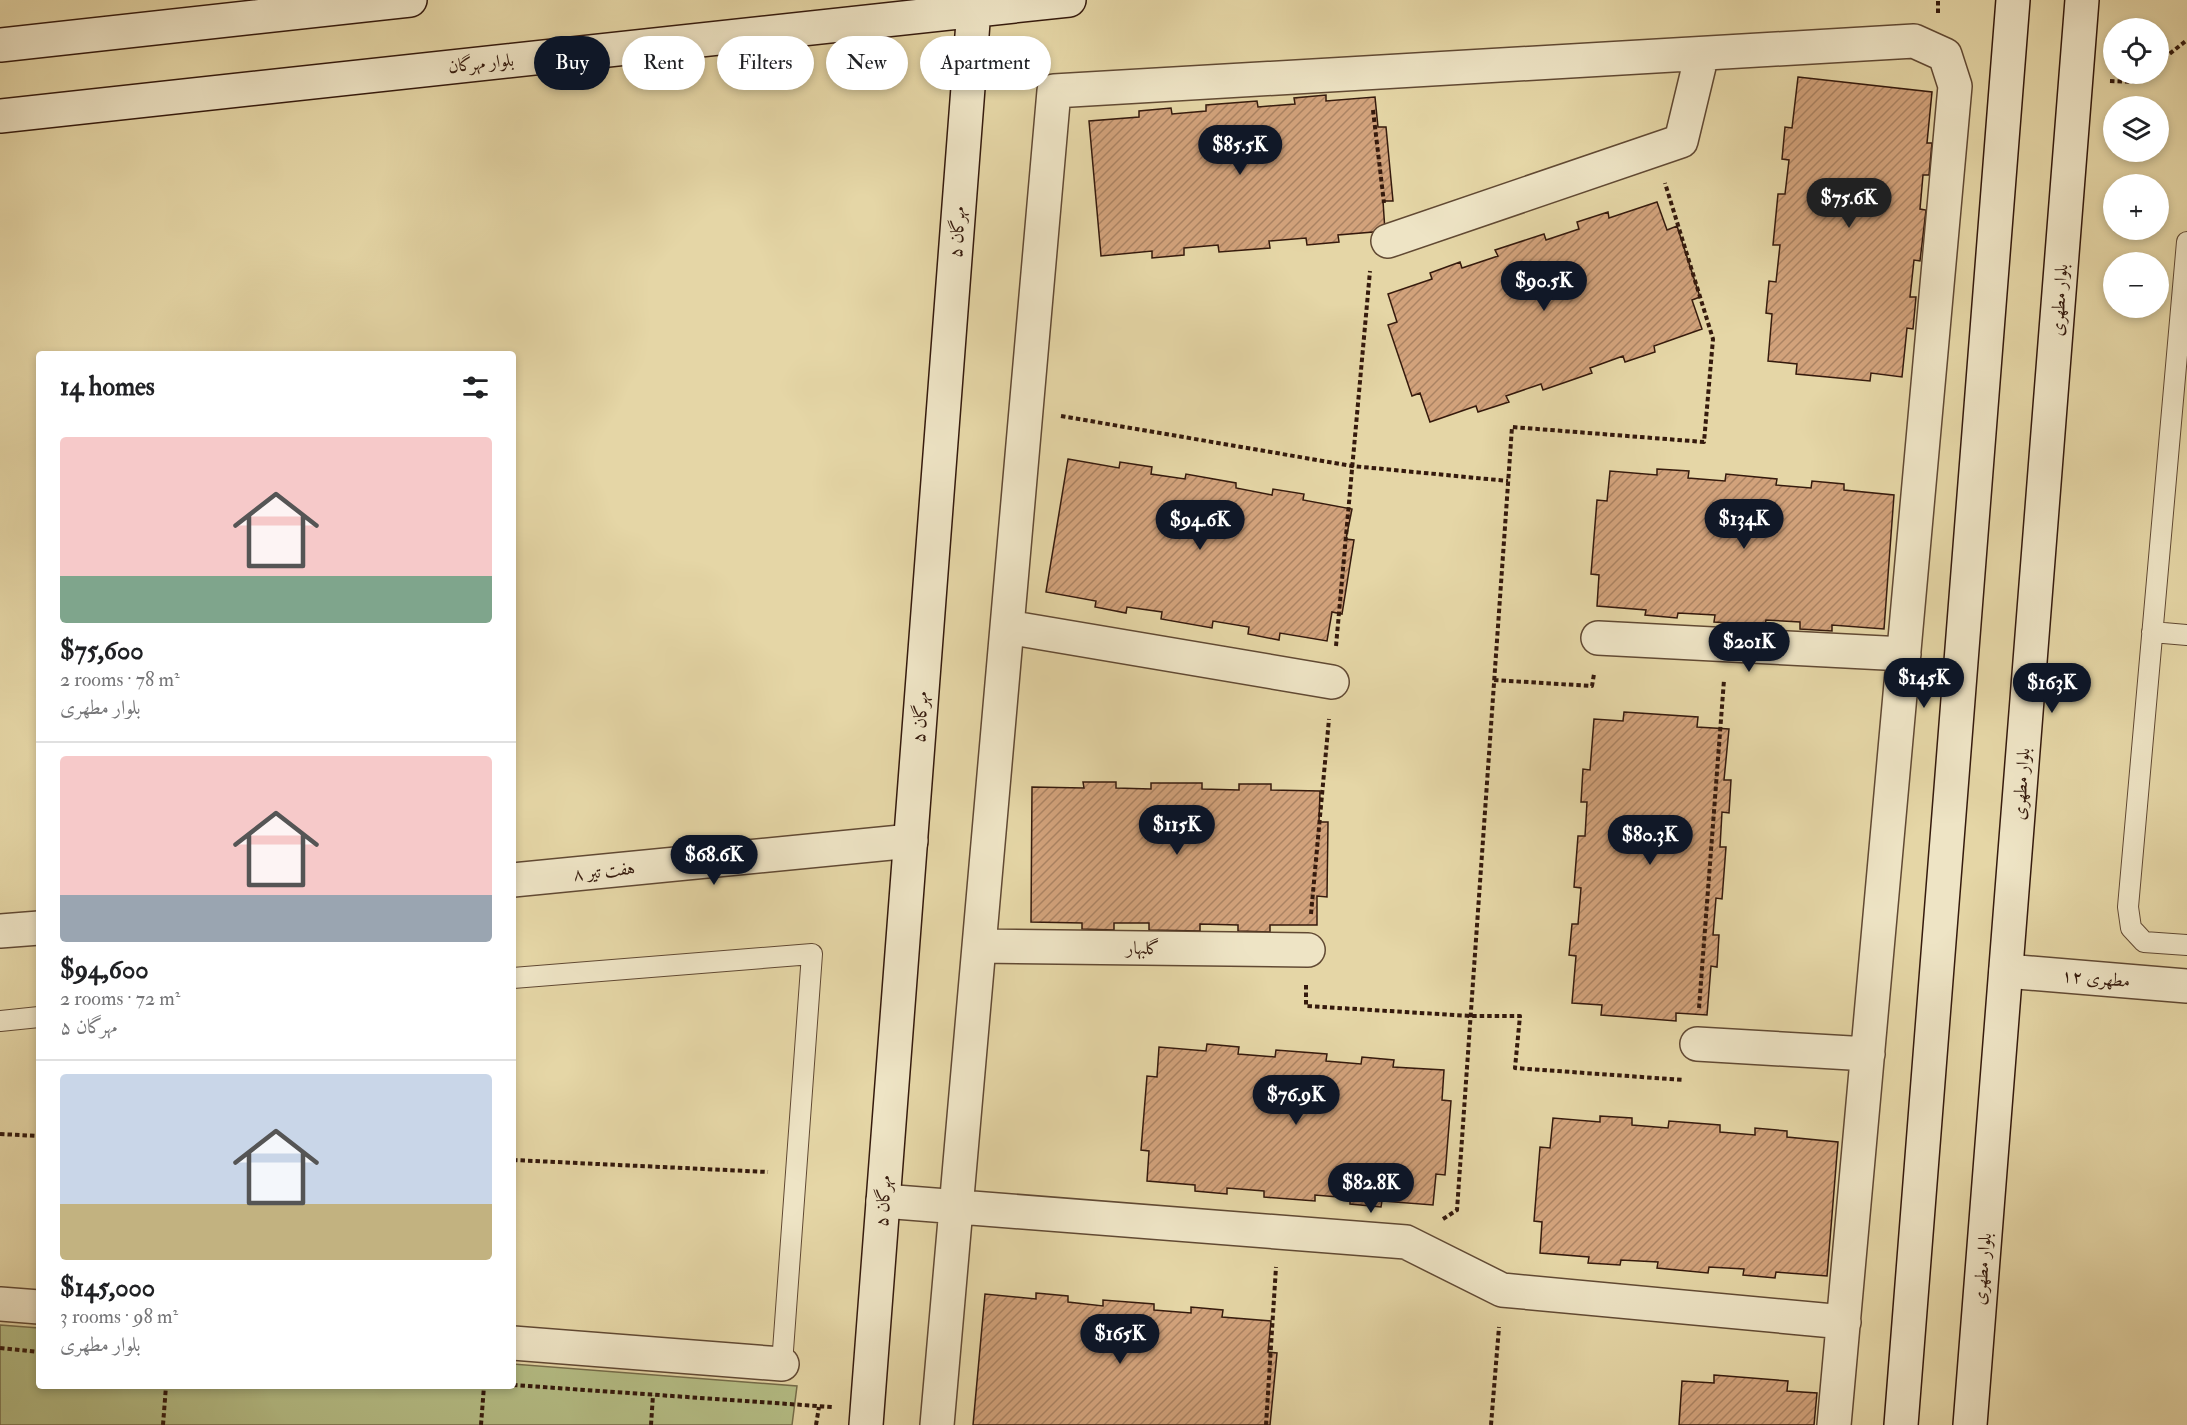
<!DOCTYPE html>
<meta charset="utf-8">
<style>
:root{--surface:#fff;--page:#f6f6f6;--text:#202124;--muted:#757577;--line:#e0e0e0;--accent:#111827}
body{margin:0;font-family:"IM FELL Double Pica",Amiri,serif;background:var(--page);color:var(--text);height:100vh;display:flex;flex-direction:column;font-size:22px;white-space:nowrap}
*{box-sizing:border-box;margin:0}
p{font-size:20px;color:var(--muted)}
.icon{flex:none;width:33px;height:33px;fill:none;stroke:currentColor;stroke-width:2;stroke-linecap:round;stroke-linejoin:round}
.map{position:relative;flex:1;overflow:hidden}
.sheet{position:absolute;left:36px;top:351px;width:480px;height:1038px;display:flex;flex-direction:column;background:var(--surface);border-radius:6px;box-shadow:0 3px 9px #0003}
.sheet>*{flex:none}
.hud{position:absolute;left:534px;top:36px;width:570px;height:54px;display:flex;gap:12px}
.controls{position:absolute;left:2103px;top:18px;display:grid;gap:12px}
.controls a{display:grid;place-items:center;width:66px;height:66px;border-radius:50%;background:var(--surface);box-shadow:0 3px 9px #0003;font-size:30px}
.price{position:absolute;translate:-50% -51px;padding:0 14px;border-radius:21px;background:var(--accent);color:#fff;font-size:20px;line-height:39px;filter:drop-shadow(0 2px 3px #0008)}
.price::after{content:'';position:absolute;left:50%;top:36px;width:18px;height:14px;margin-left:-9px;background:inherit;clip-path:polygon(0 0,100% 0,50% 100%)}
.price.active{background:#222;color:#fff}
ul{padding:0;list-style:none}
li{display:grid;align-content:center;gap:12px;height:318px;padding:0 24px}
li+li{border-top:2px solid var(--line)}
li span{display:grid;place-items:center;height:186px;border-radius:6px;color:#555}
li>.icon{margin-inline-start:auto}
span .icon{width:108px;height:108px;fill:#fffc;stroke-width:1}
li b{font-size:26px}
h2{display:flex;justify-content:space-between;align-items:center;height:72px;padding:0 24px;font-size:26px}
.tag{padding:0 21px;border-radius:27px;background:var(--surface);box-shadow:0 3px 9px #0003;font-size:21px;line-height:54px}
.tag.active{background:var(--accent);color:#fff}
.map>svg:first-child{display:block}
.green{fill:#b5be86;stroke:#756c4a;stroke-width:1.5}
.building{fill:url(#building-hatch);stroke:#351a0d;stroke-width:1.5}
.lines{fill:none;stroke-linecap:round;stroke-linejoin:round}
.lane-casing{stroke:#614933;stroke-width:22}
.street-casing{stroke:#614933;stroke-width:36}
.secondary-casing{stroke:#351a0d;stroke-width:36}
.path{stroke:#351a0d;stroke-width:4;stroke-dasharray:4.5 3;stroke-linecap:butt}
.lane{stroke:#eee4c5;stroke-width:20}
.street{stroke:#eee4c5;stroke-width:33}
.secondary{stroke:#eee4c5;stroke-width:33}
.labels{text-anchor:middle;stroke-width:4.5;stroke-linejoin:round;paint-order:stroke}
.street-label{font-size:18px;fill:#351a0d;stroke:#eee4c5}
</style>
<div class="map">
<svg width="2187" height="1425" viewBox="0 0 2187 1425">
<defs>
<pattern id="building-hatch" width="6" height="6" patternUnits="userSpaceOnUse" patternTransform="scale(1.5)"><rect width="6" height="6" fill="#d2a27b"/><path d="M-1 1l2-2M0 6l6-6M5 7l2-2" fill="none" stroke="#ab8363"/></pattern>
</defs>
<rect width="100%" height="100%" fill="#e5d6a6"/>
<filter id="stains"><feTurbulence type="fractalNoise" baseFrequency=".00333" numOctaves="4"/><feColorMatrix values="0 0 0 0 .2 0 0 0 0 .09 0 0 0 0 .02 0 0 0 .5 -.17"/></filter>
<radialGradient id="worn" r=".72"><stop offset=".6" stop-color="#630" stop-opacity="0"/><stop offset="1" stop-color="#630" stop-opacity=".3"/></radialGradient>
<!-- green -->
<path class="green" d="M0,1325L39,1328V1386H513V1364L797,1386L792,1425H0Z"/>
<!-- building -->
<path class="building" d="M1798,77L1932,92L1927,143H1932L1929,175H1923L1920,209L1926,210L1920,261L1914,260L1910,297H1916L1913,329L1907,328L1902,377L1871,373L1870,381L1796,374L1797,364L1768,361L1772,314L1766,313L1769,281L1776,282L1780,245H1773L1778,194H1785L1789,160L1782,159L1785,127L1792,128Z
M1326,95V101L1375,97L1378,127H1386L1393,201H1383L1385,231L1338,235L1339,242L1307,245L1306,238L1269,241L1270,248L1219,252L1218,245L1184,248V255L1152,258V251L1101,256L1089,121L1139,117V111L1171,108L1172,114L1206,111V105L1257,101L1258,107L1295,104L1294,98Z
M1657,202L1667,230L1677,226L1700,297L1692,300L1702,329L1654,346L1655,352L1625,362L1623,356L1590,368L1592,373L1543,390L1541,384L1506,396L1509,402L1478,412L1476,406L1430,422L1420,393L1412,396L1388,325L1397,322L1388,294L1432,279L1430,273L1460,262L1462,268L1498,256L1495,250L1544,234L1546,240L1579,229L1577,222L1608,212L1609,218Z
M1068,459L1119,468L1120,462L1152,467L1151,474L1185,479L1186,474L1236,483V488L1272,495L1273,489L1304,494L1303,500L1352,509L1346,539L1354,540L1342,614L1332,612L1327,641L1280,633L1279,640L1248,634L1249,627L1213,621L1212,628L1161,619L1162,612L1127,607L1126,613L1095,607L1096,601L1046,592Z
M1657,469L1689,471L1688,478L1725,481L1726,474L1777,479L1776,485L1811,488L1812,481L1844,484V490L1894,495L1884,629L1832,625V631L1800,629V622L1766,620L1765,625L1714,622L1715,615L1678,613L1677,618L1645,615L1646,610L1597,606L1599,575L1591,574L1597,500L1607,501L1610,471L1657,475Z
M1624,712L1698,717L1697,727L1729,729L1724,780H1731L1729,813L1722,812L1720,847H1726L1722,899L1716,898L1713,935H1719L1717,967L1711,966L1707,1015L1676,1013V1021L1601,1015L1602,1005L1572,1003L1576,956L1569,955L1572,924H1578L1581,888L1574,887L1578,836H1585L1587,802H1581L1583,769L1590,770L1594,719L1623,721Z
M1083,782H1116V788L1151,789V783H1202V789L1239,790V784H1271V790L1320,791L1319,822H1328L1327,897L1317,896V925H1270V932L1238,931V925L1200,924V931L1149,930V923H1114V930L1082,929V923L1031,922L1032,787L1084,788Z
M1207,1044L1239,1047L1238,1054L1275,1057L1276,1050L1327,1054L1326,1061L1361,1064L1362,1057L1394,1060L1393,1067L1444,1070L1442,1100L1451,1101L1445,1175L1436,1174L1433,1205L1382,1201L1381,1207L1350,1204V1198L1315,1195V1201L1264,1197V1191L1227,1188V1194L1195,1191V1185L1147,1181L1149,1151L1141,1150L1147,1076L1157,1077L1159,1047L1206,1051Z
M1600,1116L1632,1118V1125L1668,1128L1669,1121L1720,1125V1132L1755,1135V1128L1787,1131V1137L1838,1142L1827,1276L1776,1272L1775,1278L1743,1275L1744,1269L1709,1267L1708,1273L1657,1268L1658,1262L1621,1260L1620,1265L1588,1263L1589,1257L1540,1253L1542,1222L1534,1221L1540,1147L1550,1148L1553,1118L1600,1122Z
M1036,1293L1068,1296V1302L1103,1306V1300L1154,1304V1310L1191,1313V1307L1223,1310L1222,1317L1271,1321L1268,1352L1277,1353L1270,1425H973L985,1294L1036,1299Z
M1714,1375L1788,1381L1787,1391L1817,1393L1814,1425H1679L1682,1381L1714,1383Z"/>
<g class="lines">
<!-- lane casing -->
<g class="lane-casing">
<path id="lane" d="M2187,242L2128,907L2131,928L2144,942L2187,945
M2152,632L2187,635
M513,978L812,954L782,1364
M0,1021L39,1017"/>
</g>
<!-- street casing -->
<g class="street-casing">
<path id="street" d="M1388,241L1681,141L1702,54
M1007,627L1332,682
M1598,638L1904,654
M513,880L911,841
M0,931L39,928
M979,946L1308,950
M2006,971L2187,986
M1697,1044L1868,1054
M883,1201L1406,1242L1502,1290L1844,1322
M0,1304L39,1307
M513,1343L782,1364
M937,1425L1054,91L1914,41L1945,55L1955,86L1834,1425"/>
</g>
<!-- secondary casing -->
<g class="secondary-casing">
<path id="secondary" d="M0,45L410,0
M0,116L1069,0
M866,1425L974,9
M1901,1425L2013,0
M1970,1425L2082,0"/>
</g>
<!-- path -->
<path class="path" d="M1938,13V0
M2158,63L2187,40
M2110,81L2135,82L2145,74
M1373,110L1384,203
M1061,416L1352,466L1508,481
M1336,646L1370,271
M1494,680L1592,686L1594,674
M1311,914L1329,719
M1306,985V1006L1471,1016H1520L1515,1068L1684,1080
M1699,1008L1724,680
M0,1134L39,1136
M513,1160L768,1172
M1443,1219L1457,1210L1512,427L1704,442L1713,339L1665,183
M0,1348L39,1352
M513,1385L832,1407
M163,1425L166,1386
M481,1425L484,1386
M651,1425L653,1395
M816,1425L819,1407
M1266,1425L1276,1267
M1491,1425L1499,1327"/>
<!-- lane -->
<use href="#lane" class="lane"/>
<!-- street -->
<use href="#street" class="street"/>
<!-- secondary -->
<use href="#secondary" class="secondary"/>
</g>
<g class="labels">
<!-- street labels -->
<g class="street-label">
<text transform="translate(481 63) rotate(-6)" y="6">بلوار مهرگان</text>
<text transform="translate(957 232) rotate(-86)" y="6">مهرگان ۵</text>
<text transform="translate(2059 300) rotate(-86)" y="6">بلوار مطهری</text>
<text transform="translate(920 717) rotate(-86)" y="6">مهرگان ۵</text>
<text transform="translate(2021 784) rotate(-86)" y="6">بلوار مطهری</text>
<text transform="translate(604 871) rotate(-6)" y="6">هفت تیر ۸</text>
<text transform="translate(1143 948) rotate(1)" y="6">گلبهار</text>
<text transform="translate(2096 978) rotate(5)" y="6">مطهری ۱۲</text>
<text transform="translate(883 1201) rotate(-86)" y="6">مهرگان ۵</text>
<text transform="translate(1982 1269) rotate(-85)" y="6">بلوار مطهری</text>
</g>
</g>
<rect width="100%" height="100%" filter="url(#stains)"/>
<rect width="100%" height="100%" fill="url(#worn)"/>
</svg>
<div class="controls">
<a><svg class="icon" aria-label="locate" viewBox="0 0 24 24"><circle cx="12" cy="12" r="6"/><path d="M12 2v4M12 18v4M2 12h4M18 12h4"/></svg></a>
<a><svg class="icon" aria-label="layers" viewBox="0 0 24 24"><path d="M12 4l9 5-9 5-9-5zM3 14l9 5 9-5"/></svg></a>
<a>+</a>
<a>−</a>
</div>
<b class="price" style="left:1240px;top:176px">$85.5K</b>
<b class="price active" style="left:1849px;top:229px">$75.6K</b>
<b class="price" style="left:1544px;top:312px">$90.5K</b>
<b class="price" style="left:1744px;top:550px">$134K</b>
<b class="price" style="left:1200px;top:551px">$94.6K</b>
<b class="price" style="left:1749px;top:673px">$201K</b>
<b class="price" style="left:1924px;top:709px">$145K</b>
<b class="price" style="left:2052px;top:714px">$163K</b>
<b class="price" style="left:1177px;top:856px">$115K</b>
<b class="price" style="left:1650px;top:866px">$80.3K</b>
<b class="price" style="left:714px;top:886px">$68.6K</b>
<b class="price" style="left:1296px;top:1126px">$76.9K</b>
<b class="price" style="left:1371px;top:1214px">$82.8K</b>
<b class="price" style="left:1120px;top:1365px">$165K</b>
<div class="hud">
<a class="tag active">Buy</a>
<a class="tag">Rent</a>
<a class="tag">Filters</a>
<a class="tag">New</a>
<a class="tag">Apartment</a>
</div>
<section class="sheet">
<h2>14 homes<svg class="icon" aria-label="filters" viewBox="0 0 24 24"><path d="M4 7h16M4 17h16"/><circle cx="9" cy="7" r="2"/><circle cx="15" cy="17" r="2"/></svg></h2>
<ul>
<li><span style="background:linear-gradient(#f6c9c9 75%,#7fa58c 0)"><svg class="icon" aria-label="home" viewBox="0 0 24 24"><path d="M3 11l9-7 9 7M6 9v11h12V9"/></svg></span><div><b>$75,600</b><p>2 rooms · 78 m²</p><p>بلوار مطهری</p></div></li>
<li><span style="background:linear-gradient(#f6c9c9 75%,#9aa5b1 0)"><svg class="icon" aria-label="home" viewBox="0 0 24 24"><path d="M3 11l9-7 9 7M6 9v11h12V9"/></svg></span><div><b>$94,600</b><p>2 rooms · 72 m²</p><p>مهرگان ۵</p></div></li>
<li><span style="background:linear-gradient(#c9d6e8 70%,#c2b280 0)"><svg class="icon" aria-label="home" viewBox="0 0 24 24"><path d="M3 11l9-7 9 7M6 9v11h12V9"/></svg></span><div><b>$145,000</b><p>3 rooms · 98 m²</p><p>بلوار مطهری</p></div></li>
</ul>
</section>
</div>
